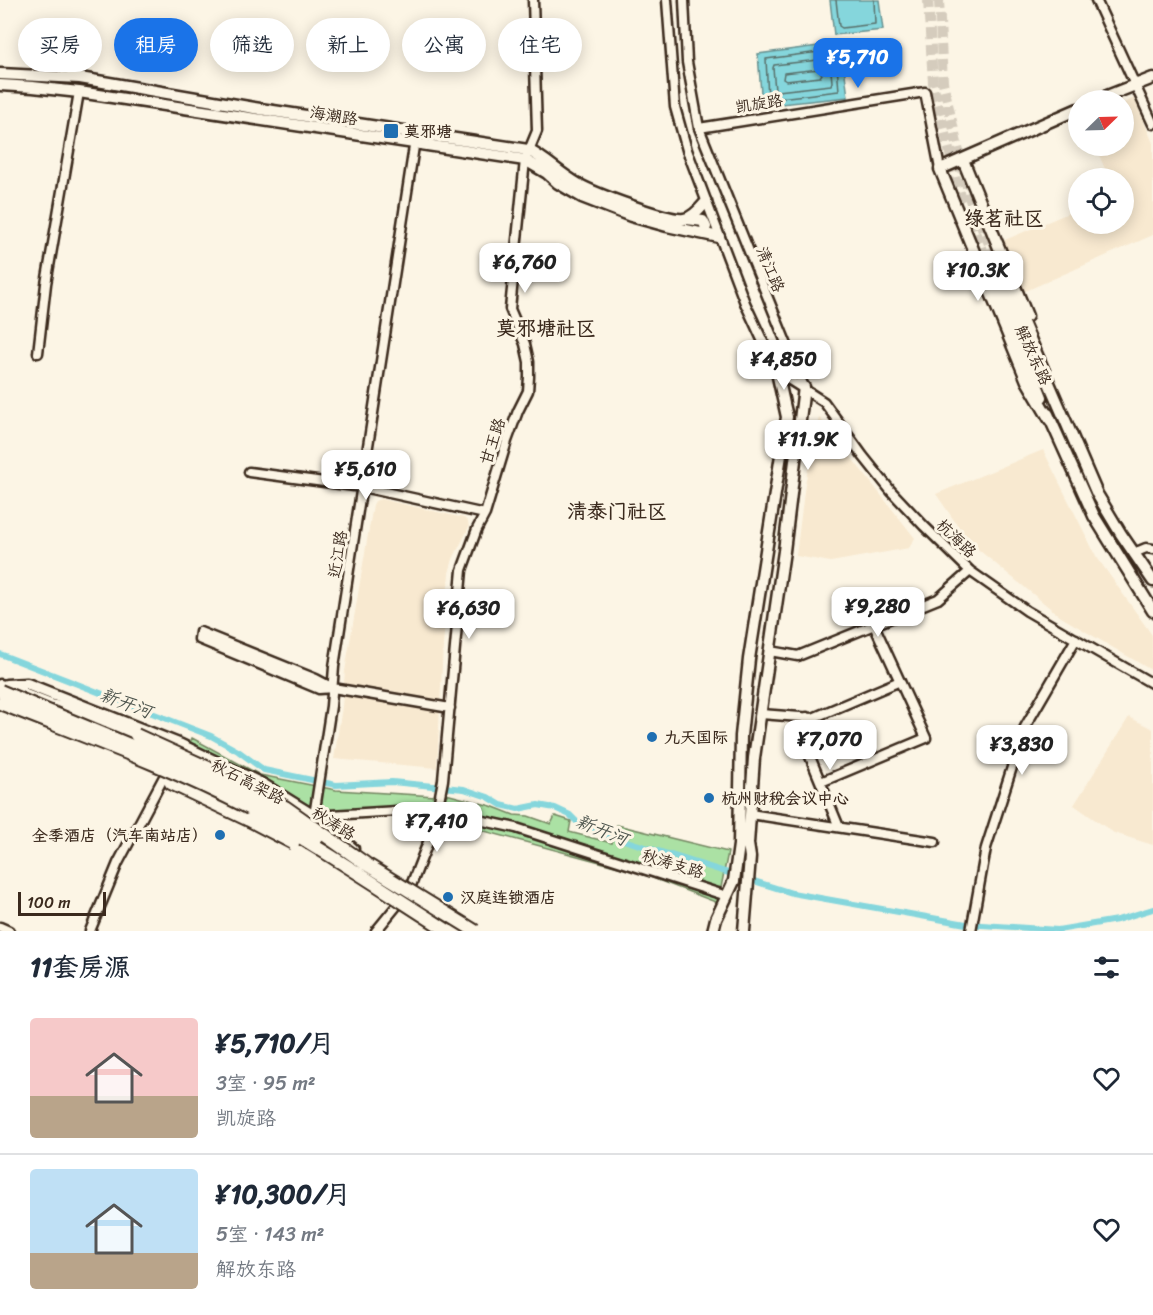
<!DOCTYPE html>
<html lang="zh">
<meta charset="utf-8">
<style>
:root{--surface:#fff;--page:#f6f6f7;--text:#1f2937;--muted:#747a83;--line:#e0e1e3;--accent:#1a73e8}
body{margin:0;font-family:Sriracha,"LXGW WenKai TC",sans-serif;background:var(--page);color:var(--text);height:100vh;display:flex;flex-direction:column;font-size:22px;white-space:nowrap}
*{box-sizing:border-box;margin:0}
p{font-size:20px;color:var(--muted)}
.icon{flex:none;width:33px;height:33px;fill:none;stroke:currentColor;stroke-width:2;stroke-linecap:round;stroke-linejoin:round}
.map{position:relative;height:931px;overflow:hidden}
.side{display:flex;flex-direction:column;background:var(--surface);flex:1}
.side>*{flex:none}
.hud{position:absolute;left:18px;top:18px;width:600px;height:54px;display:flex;gap:12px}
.needle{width:39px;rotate:67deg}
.tools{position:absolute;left:1068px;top:90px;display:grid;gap:12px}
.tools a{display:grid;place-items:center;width:66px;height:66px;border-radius:50%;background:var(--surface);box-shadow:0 3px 15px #0003;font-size:30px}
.scale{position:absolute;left:18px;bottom:15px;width:88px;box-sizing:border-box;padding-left:6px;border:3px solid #3b2a1e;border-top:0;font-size:16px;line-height:21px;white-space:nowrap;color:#3b2a1e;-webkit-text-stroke:4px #fcf5e5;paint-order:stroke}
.price{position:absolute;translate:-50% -51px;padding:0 14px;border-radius:12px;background:#fff;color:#222;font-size:20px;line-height:39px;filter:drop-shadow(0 2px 3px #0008)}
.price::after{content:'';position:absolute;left:50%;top:36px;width:18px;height:14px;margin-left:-9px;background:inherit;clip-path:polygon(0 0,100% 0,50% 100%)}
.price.current{background:var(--accent);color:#fff}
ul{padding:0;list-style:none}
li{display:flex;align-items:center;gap:18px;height:150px;padding:0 30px}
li+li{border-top:2px solid var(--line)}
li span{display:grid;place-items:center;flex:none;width:168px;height:120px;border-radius:6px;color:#555}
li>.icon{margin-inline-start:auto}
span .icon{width:72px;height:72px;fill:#fffc;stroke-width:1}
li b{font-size:26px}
h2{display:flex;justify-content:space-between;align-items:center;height:72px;padding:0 30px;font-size:26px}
.chip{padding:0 21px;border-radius:27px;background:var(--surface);box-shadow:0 3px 15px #0003;font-size:21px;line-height:54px}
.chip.current{background:var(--accent);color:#fff}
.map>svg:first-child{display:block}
.built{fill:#f8e9d0}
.green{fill:#abe1a4;stroke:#738661;stroke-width:1.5}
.water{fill:#85d6dc;stroke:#679190;stroke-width:1.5}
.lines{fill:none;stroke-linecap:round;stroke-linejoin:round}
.shore{stroke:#596f6a;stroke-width:1.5}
.canal{stroke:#85d6dc;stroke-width:6}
.major-tunnel{stroke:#d5ccbd;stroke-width:10;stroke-dasharray:10 5;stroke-linecap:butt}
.minor-casing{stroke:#3b2a1e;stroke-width:13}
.major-casing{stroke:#3b2a1e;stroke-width:15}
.highway-casing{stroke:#3b2a1e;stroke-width:16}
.minor{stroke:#fcf5e5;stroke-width:8}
.major{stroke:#fcf5e5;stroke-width:10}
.highway{stroke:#fcf5e5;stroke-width:12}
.highway-bridge-casing{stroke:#3b2a1e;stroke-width:16;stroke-linecap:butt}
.highway-bridge{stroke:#fcf5e5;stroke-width:12}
.poi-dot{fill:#1f6fb2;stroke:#fcf5e5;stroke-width:2}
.labels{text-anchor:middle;stroke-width:6;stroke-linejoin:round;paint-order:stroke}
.street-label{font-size:16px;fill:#3b2a1e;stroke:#fcf5e5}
.poi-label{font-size:16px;font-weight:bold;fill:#3b2a1e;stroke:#fcf5e5;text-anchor:start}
.water-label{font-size:18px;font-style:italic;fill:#4e554e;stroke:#fcf5e5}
.quarter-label{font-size:20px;font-weight:bold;fill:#3b2a1e;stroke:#fcf5e5}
</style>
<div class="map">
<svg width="1153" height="931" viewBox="0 0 1153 931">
<rect width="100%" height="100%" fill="#fcf5e5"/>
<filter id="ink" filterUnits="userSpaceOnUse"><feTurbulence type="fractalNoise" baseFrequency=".0167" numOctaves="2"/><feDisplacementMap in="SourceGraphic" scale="12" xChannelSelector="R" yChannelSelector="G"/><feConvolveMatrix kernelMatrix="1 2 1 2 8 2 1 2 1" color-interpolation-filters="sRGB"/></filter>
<g filter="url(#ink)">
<!-- built -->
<path class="built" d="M1134,98L1153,143V235L1021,293L1000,242L1078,209V224H1124V178H1109L1095,146H1124V103Z
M819,417L915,538L909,548L831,562L796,556L805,484Z
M1043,450L1096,556L1152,635L1153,666L1151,670L1061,617L969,542L936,494Z
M381,499L464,518L468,522L469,527L453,559L449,573L443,645L437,768L334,759L342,707L345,671L373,505L375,501Z
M1129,717L1153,729V845L1114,833L1074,805Z"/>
<!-- green -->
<path class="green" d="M192,738L260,775L336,790L435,796L433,812L319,809L277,805L182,762Z
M446,794L491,806L514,815L528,816L551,824L555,816L571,821L569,832L612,843L617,825L728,852L718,903L637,872L443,820Z"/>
<!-- water -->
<path class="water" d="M830,0H879L883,30L834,35Z
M841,43L848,97L762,106L758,54Z"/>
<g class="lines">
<!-- shore -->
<path class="shore" d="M836,0L839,26L842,28L875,24L874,0
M834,50L836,53L839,91L771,99L768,98L766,59Z
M827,59L830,61L832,82L831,85L778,91L775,90L773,68L774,65Z
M819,69L822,74L820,77L786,81L783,79L784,73Z"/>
<!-- canal -->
<path class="canal" d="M0,654L211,736L238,751L264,770L336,785L392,782L464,789L488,797L501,805L518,809L538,805L555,808L570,815L582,827L792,893L966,924L1058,930L1117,920L1153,909"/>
<!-- major-tunnel -->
<path class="major-tunnel" d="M928,0L933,83L961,200L989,264
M939,0L943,82L970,200L996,260"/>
<!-- minor casing -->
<g class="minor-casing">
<path id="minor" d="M667,0L675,107L687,150L745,303L777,372L824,402L863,456L891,491L924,526L970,571L1027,611L1153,684
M684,0L687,62L699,128L804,387
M1096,0L1153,124
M699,128L925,92L940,169
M38,353L46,284L79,92
M249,472L362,487L485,514
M1134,553L1146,548L1153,549
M770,651L798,656L938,599L970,571
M333,688L316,679L200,632L199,639L319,689L333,688L450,708
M761,714L813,718L900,681
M807,717L806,747L839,827
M821,782L926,738L874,625
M437,811L516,828L727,896
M750,814L935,842
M314,816L414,810
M311,820L314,816L331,706L334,667L415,140
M410,888L434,827L443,780L462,570L477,529L485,514L507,441L518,411L528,391L529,377V362L525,344L510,309L525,160L537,131L533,0
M0,927L9,931
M90,931L118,863L167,771
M376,931L403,898
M971,931L986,848L1025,727L1076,639"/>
</g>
<!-- major casing -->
<g class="major-casing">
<path id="major" d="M0,74L80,78L260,109L528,150C546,159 560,174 578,184C594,193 667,221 684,219C693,218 700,209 706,202
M0,85L33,87L79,92L525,160L547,173L558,183L582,197L631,216L667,226L719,237
M1097,100L1153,78
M963,160L1027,316
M687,219L703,221L706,227L704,232
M996,260L1097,494L1121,534L1153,581
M989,264L1042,397
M1048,414L1094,516L1153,611
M1050,420L1027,381L940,169L1078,109
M0,685L61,709
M6,685L27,684L181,745L264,785L314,816L353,849
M713,931L716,919L734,881L739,845L741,736L749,659L787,417L777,372
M744,931L750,857L748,844L754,758L784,551L804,387"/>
</g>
<!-- highway casing -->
<g class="highway-casing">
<path id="highway" d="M54,707L72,710L136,735
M166,772L171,783L249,820
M318,838L343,854"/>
</g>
<!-- minor -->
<use href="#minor" class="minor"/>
<!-- major -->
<use href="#major" class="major"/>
<!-- highway -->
<use href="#highway" class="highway"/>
<!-- highway-bridge casing -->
<g class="highway-bridge-casing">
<path id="highway-bridge" d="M0,691L175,764L233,790L317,838
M0,703C83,736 168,766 247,807C316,844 382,889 448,931
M136,735L237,781L285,807L366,864L475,931
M249,820L293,843"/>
</g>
<!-- highway-bridge -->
<use href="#highway-bridge" class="highway-bridge"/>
</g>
</g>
<!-- markers -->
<g class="poi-dot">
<rect x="383" y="123" width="16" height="16" rx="3"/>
<circle cx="652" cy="737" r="6"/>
<circle cx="709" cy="798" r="6"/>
<circle cx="220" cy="835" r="6"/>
<circle cx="448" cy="897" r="6"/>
</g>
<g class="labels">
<!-- street labels -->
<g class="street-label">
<text transform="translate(759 103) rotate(-9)" y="6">凯旋路</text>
<text transform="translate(334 115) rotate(9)" y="6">海潮路</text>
<text transform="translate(771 269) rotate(67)" y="6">清江路</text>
<text transform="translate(1034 355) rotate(65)" y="6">解放东路</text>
<text transform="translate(492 441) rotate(-72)" y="6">甘王路</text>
<text transform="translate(957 538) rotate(44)" y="6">杭海路</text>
<text transform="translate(337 554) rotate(-81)" y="6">近江路</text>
<text transform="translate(248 781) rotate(27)" y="6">秋石高架路</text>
<text transform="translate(334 823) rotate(32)" y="6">秋涛路</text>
<text transform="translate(673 863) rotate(17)" y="6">秋涛支路</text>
</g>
<!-- poi labels -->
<g class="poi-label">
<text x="404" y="137">莫邪塘</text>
<text x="664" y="743">九天国际</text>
<text x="721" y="804">杭州财税会议中心</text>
<text x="208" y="841" text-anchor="end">全季酒店（汽车南站店）</text>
<text x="460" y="903">汉庭连锁酒店</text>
</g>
<!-- water labels -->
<g class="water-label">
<text transform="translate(126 703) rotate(21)" y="6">新开河</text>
<text transform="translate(602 830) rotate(22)" y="6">新开河</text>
</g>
<!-- quarter labels -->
<g class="quarter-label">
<text x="1004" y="225">绿茗社区</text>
<text x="546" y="335">莫邪塘社区</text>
<text x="617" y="518">清泰门社区</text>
</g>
</g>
</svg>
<div class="tools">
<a><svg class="needle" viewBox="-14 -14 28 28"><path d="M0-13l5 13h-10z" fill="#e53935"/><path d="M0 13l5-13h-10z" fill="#747a83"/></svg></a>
<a><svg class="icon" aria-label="locate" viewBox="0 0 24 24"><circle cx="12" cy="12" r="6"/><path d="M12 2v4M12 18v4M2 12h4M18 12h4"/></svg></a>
</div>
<div class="scale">100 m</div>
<b class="price current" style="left:858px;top:89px">¥5,710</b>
<b class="price" style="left:525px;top:294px">¥6,760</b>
<b class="price" style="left:978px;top:302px">¥10.3K</b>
<b class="price" style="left:784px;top:391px">¥4,850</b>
<b class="price" style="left:808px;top:471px">¥11.9K</b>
<b class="price" style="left:366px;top:501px">¥5,610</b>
<b class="price" style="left:878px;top:638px">¥9,280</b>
<b class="price" style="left:469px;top:640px">¥6,630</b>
<b class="price" style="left:830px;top:771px">¥7,070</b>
<b class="price" style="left:1022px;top:776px">¥3,830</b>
<b class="price" style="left:437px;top:853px">¥7,410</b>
<div class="hud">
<a class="chip">买房</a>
<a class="chip current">租房</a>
<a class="chip">筛选</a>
<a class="chip">新上</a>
<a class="chip">公寓</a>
<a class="chip">住宅</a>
</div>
</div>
<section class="side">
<h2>11套房源<svg class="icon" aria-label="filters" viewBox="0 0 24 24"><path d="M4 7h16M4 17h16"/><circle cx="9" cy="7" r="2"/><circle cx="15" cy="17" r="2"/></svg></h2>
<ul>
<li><span style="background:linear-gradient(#f6c9c9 65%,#b9a48a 0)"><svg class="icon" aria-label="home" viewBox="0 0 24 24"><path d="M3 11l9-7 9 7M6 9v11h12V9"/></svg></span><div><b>¥5,710/月</b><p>3室 · 95 m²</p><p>凯旋路</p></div><svg class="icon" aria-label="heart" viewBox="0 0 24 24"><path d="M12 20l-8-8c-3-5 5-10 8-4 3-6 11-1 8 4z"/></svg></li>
<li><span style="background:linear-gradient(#bfe0f5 70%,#b9a48a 0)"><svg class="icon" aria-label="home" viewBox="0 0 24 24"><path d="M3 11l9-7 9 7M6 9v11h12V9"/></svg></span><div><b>¥10,300/月</b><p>5室 · 143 m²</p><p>解放东路</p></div><svg class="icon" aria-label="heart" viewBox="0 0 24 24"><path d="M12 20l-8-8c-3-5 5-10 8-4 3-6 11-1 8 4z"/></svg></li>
</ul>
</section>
